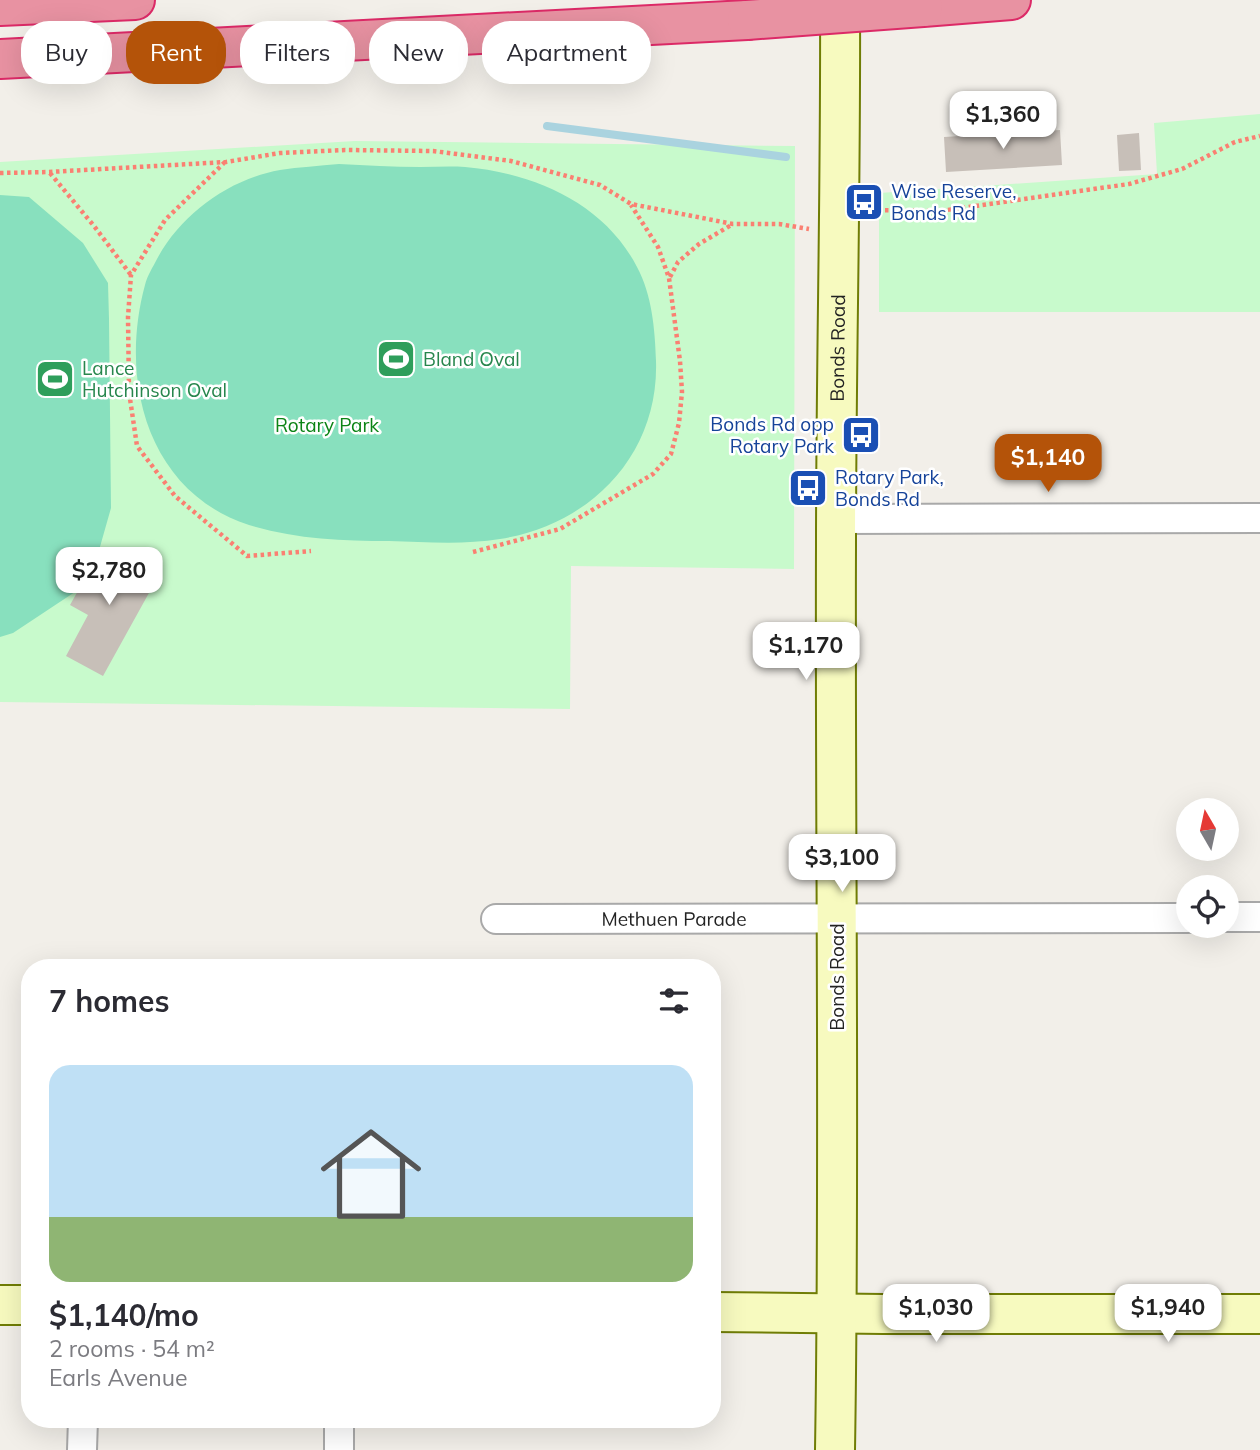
<!DOCTYPE html>
<meta charset="utf-8">
<style>
:root{--surface:#fff;--page:#f7f7f7;--text:#2b2b33;--muted:#7c7c81;--accent:#b45309}
body{margin:0;font-family:Mulish,sans-serif;background:var(--page);color:var(--text);height:100vh;display:flex;flex-direction:column;font-size:26px;white-space:nowrap}
*{box-sizing:border-box;margin:0}
p{font-size:23px;color:var(--muted)}
.icon{flex:none;width:38px;height:38px;fill:none;stroke:currentColor;stroke-width:2;stroke-linecap:round;stroke-linejoin:round}
.map{position:relative;flex:1;overflow:hidden}
.panel{position:absolute;left:21px;top:959px;width:700px;height:469px;display:flex;flex-direction:column;background:var(--surface);border-radius:28px;box-shadow:0 7px 28px #0002}
.panel>*{flex:none}
.top-card{position:absolute;left:21px;top:21px;width:700px;height:63px;display:flex;gap:14px}
.needle{width:46px;rotate:351deg}
.buttons{position:absolute;left:1176px;top:798px;display:grid;gap:14px}
.buttons a{display:grid;place-items:center;width:63px;height:63px;border-radius:50%;background:var(--surface);box-shadow:0 7px 28px #0002;font-size:35px}
.price{position:absolute;translate:-50% -60px;padding:0 16px;border-radius:14px;background:#fff;color:#222;font-size:23px;line-height:46px;filter:drop-shadow(0 2px 4px #0008)}
.price::after{content:'';position:absolute;left:50%;top:42px;width:21px;height:16px;margin-left:-10px;background:inherit;clip-path:polygon(0 0,100% 0,50% 100%)}
.price.on{background:var(--accent);color:#fff}
ul{padding:0;list-style:none}
li{display:grid;align-content:center;gap:14px;height:371px;padding:0 28px}
li span{display:grid;place-items:center;height:217px;border-radius:21px;color:#555}
li>.icon{margin-inline-start:auto}
span .icon{width:126px;height:126px;fill:#fffc;stroke-width:1}
li b{font-size:30px}
h2{display:flex;justify-content:space-between;align-items:center;height:84px;padding:0 28px;font-size:30px}
.pill{padding:0 24px;border-radius:28px;background:var(--surface);box-shadow:0 7px 28px #0002;font-size:24px;line-height:63px}
.pill.on{background:var(--accent);color:#fff}
.map>svg:first-child{display:block}
.park{fill:#c8facc}
.pitch{fill:#88e0be}
.lines{fill:none;stroke-linecap:round;stroke-linejoin:round}
.stream{stroke:#aad3df;stroke-width:8}
.building{fill:#c7bfb8}
.street-casing{stroke:#a9a9a9;stroke-width:32}
.secondary-casing{stroke:#707d05;stroke-width:42}
.highway-casing{stroke:#dc2a67;stroke-width:42}
.path{stroke:#fa8072;stroke-width:4.5;stroke-dasharray:3.5 3.5;stroke-linecap:butt}
.street{stroke:#fff;stroke-width:28}
.secondary{stroke:#f7fabf;stroke-width:38}
.highway{stroke:#e892a2;stroke-width:38}
.highway-bridge-casing{stroke:#dc2a67;stroke-width:42;stroke-linecap:butt}
.highway-bridge{stroke:#e892a2;stroke-width:38}
.labels{text-anchor:middle;stroke-width:5;stroke-linejoin:round;paint-order:stroke}
.transit-label{font-size:19px;fill:#164399;stroke:#fff;text-anchor:start}
.street-label{font-size:19px;fill:#222;stroke:#fff}
.leisure-label{font-size:19px;fill:#27864d;stroke:#fff;text-anchor:start}
.park-label{font-size:19px;fill:#0c8416;stroke:#fff}
</style>
<div class="map">
<svg width="1260" height="1450" viewBox="0 0 1260 1450">
<rect width="100%" height="100%" fill="#f2efe9"/>
<!-- park -->
<path class="park" d="M1260,114V312H879V193L1157,174L1154,123Z
M355,141L795,146L794,569L571,566L570,709L0,702V162Z"/>
<!-- pitch -->
<path class="pitch" d="M339,164C366,165 393,167 420,167C435,167 450,166 465,167C534,173 604,203 637,267C652,295 655,329 656,361C659,455 590,525 500,539C464,545 425,542 389,541C342,541 294,539 249,525C147,492 119,380 145,285C147,276 153,267 157,259C181,214 229,179 280,170C299,167 319,166 339,164Z
M0,195L29,197L83,243L108,283L109,319L111,508L90,582L13,633L0,637Z"/>
<g class="lines">
<!-- stream -->
<path class="stream" d="M547,126L786,157"/>
</g>
<!-- building -->
<path class="building" d="M1060,130L1062,165L946,172L944,137Z
M1139,133L1141,170L1119,171L1117,135Z
M115,548L160,573L103,676L66,656L88,615L70,605L97,557Z"/>
<g class="lines">
<!-- street casing -->
<g class="street-casing">
<g id="street">
<path d="M836,519L1260,518"/>
<path d="M1227,917H1260"/>
<path id="s1" d="M496,919L1188,918"/>
<path d="M82,1450L83,1419"/>
<path d="M339,1450V1419"/>
</g>
</g>
<!-- secondary casing -->
<g class="secondary-casing">
<g id="secondary">
<path d="M0,1305H30"/>
<path d="M712,1312L883,1314H1260"/>
<path id="s2" d="M835,1450C840,1149 835,848 836,546C836,364 841,182 840,0"/>
</g>
</g>
<!-- highway casing -->
<g class="highway-casing">
<path id="highway" d="M0,6L135,0
M923,7L1011,0
M0,59L747,20"/>
</g>
<!-- path -->
<path class="path" d="M225,162L165,220L131,275L128,317L129,392L137,446L175,496L247,556L311,551
M0,173L49,172L226,162L280,153L345,150L433,151L511,161L600,185L631,204L733,224H779L809,229
M50,173L94,226L131,275
M871,210L940,211L1129,184L1182,169L1235,142L1260,136
M670,277L678,262L699,244L733,224
M473,552L560,529L653,474L671,454L679,423L682,392L680,361L669,278L658,247L631,205"/>
<!-- street -->
<use href="#street" class="street"/>
<!-- secondary -->
<use href="#secondary" class="secondary"/>
<!-- highway -->
<use href="#highway" class="highway"/>
<!-- highway-bridge casing -->
<g class="highway-bridge-casing">
<path id="highway-bridge" d="M747,20L923,7"/>
</g>
<!-- highway-bridge -->
<use href="#highway-bridge" class="highway-bridge"/>
</g>
<!-- icons -->
<defs>
<g id="bus-square" transform="scale(2.0125)"><rect x="-9" y="-9" width="18" height="18" rx="4" fill="#1a4fb4" stroke="#fff"/><path d="M-5-6H5V4H4V6H2V4H-2V6H-4V4H-5ZM-3.5-4V0h7V-4ZM-3.5 1.2v1.5H-2V1.2ZM2 1.2v1.5H3.5V1.2Z" fill="#fff"/></g>
<g id="stadium-square" transform="scale(2.0125)"><rect x="-9" y="-9" width="18" height="18" rx="4" fill="#2e9e5b" stroke="#fff"/><path d="M0-5a6.5 5 0 1 0 0 10a6.5 5 0 1 0 0-10ZM-3.5-1.8h7v3.6h-7Z" fill="#fff"/></g>
</defs>
<g fill-rule="evenodd">
<use href="#bus-square" x="864" y="202"/>
<use href="#stadium-square" x="396" y="359"/>
<use href="#stadium-square" x="55" y="379"/>
<use href="#bus-square" x="861" y="435"/>
<use href="#bus-square" x="808" y="488"/>
</g>
<g class="labels">
<!-- transit labels -->
<g class="transit-label">
<text x="891" y="198">Wise Reserve,<tspan x="891" dy="22">Bonds Rd</tspan></text>
<text x="834" y="431" text-anchor="end">Bonds Rd opp<tspan x="834" dy="22">Rotary Park</tspan></text>
<text x="835" y="484">Rotary Park,<tspan x="835" dy="22">Bonds Rd</tspan></text>
</g>
<!-- street labels -->
<g class="street-label">
<text dy="7" stroke="none"><textPath href="#s2" startOffset="1102">Bonds Road</textPath></text>
<text dy="7" stroke="none"><textPath href="#s1" startOffset="178">Methuen Parade</textPath></text>
<text transform="translate(837 977) rotate(-90)" y="7">Bonds Road</text>
</g>
<!-- leisure labels -->
<g class="leisure-label">
<text x="423" y="366">Bland Oval</text>
<text x="82" y="375">Lance<tspan x="82" dy="22">Hutchinson Oval</tspan></text>
</g>
<!-- park labels -->
<g class="park-label">
<text x="327" y="432">Rotary Park</text>
</g>
</g>
</svg>
<div class="buttons">
<a><svg class="needle" viewBox="-14 -14 28 28"><path d="M0-13l5 13h-10z" fill="#e53935"/><path d="M0 13l5-13h-10z" fill="#7c7c81"/></svg></a>
<a><svg class="icon" aria-label="locate" viewBox="0 0 24 24"><circle cx="12" cy="12" r="6"/><path d="M12 2v4M12 18v4M2 12h4M18 12h4"/></svg></a>
</div>
<b class="price" style="left:1003px;top:151px">$1,360</b>
<b class="price on" style="left:1048px;top:494px">$1,140</b>
<b class="price" style="left:109px;top:607px">$2,780</b>
<b class="price" style="left:806px;top:682px">$1,170</b>
<b class="price" style="left:842px;top:894px">$3,100</b>
<b class="price" style="left:936px;top:1344px">$1,030</b>
<b class="price" style="left:1168px;top:1344px">$1,940</b>
<div class="top-card">
<a class="pill">Buy</a>
<a class="pill on">Rent</a>
<a class="pill">Filters</a>
<a class="pill">New</a>
<a class="pill">Apartment</a>
</div>
<section class="panel">
<h2>7 homes<svg class="icon" aria-label="filters" viewBox="0 0 24 24"><path d="M4 7h16M4 17h16"/><circle cx="9" cy="7" r="2"/><circle cx="15" cy="17" r="2"/></svg></h2>
<ul>
<li><span style="background:linear-gradient(#bfe0f5 70%,#8fb573 0)"><svg class="icon" aria-label="home" viewBox="0 0 24 24"><path d="M3 11l9-7 9 7M6 9v11h12V9"/></svg></span><div><b>$1,140/mo</b><p>2 rooms · 54 m²</p><p>Earls Avenue</p></div></li>
</ul>
</section>
</div>
